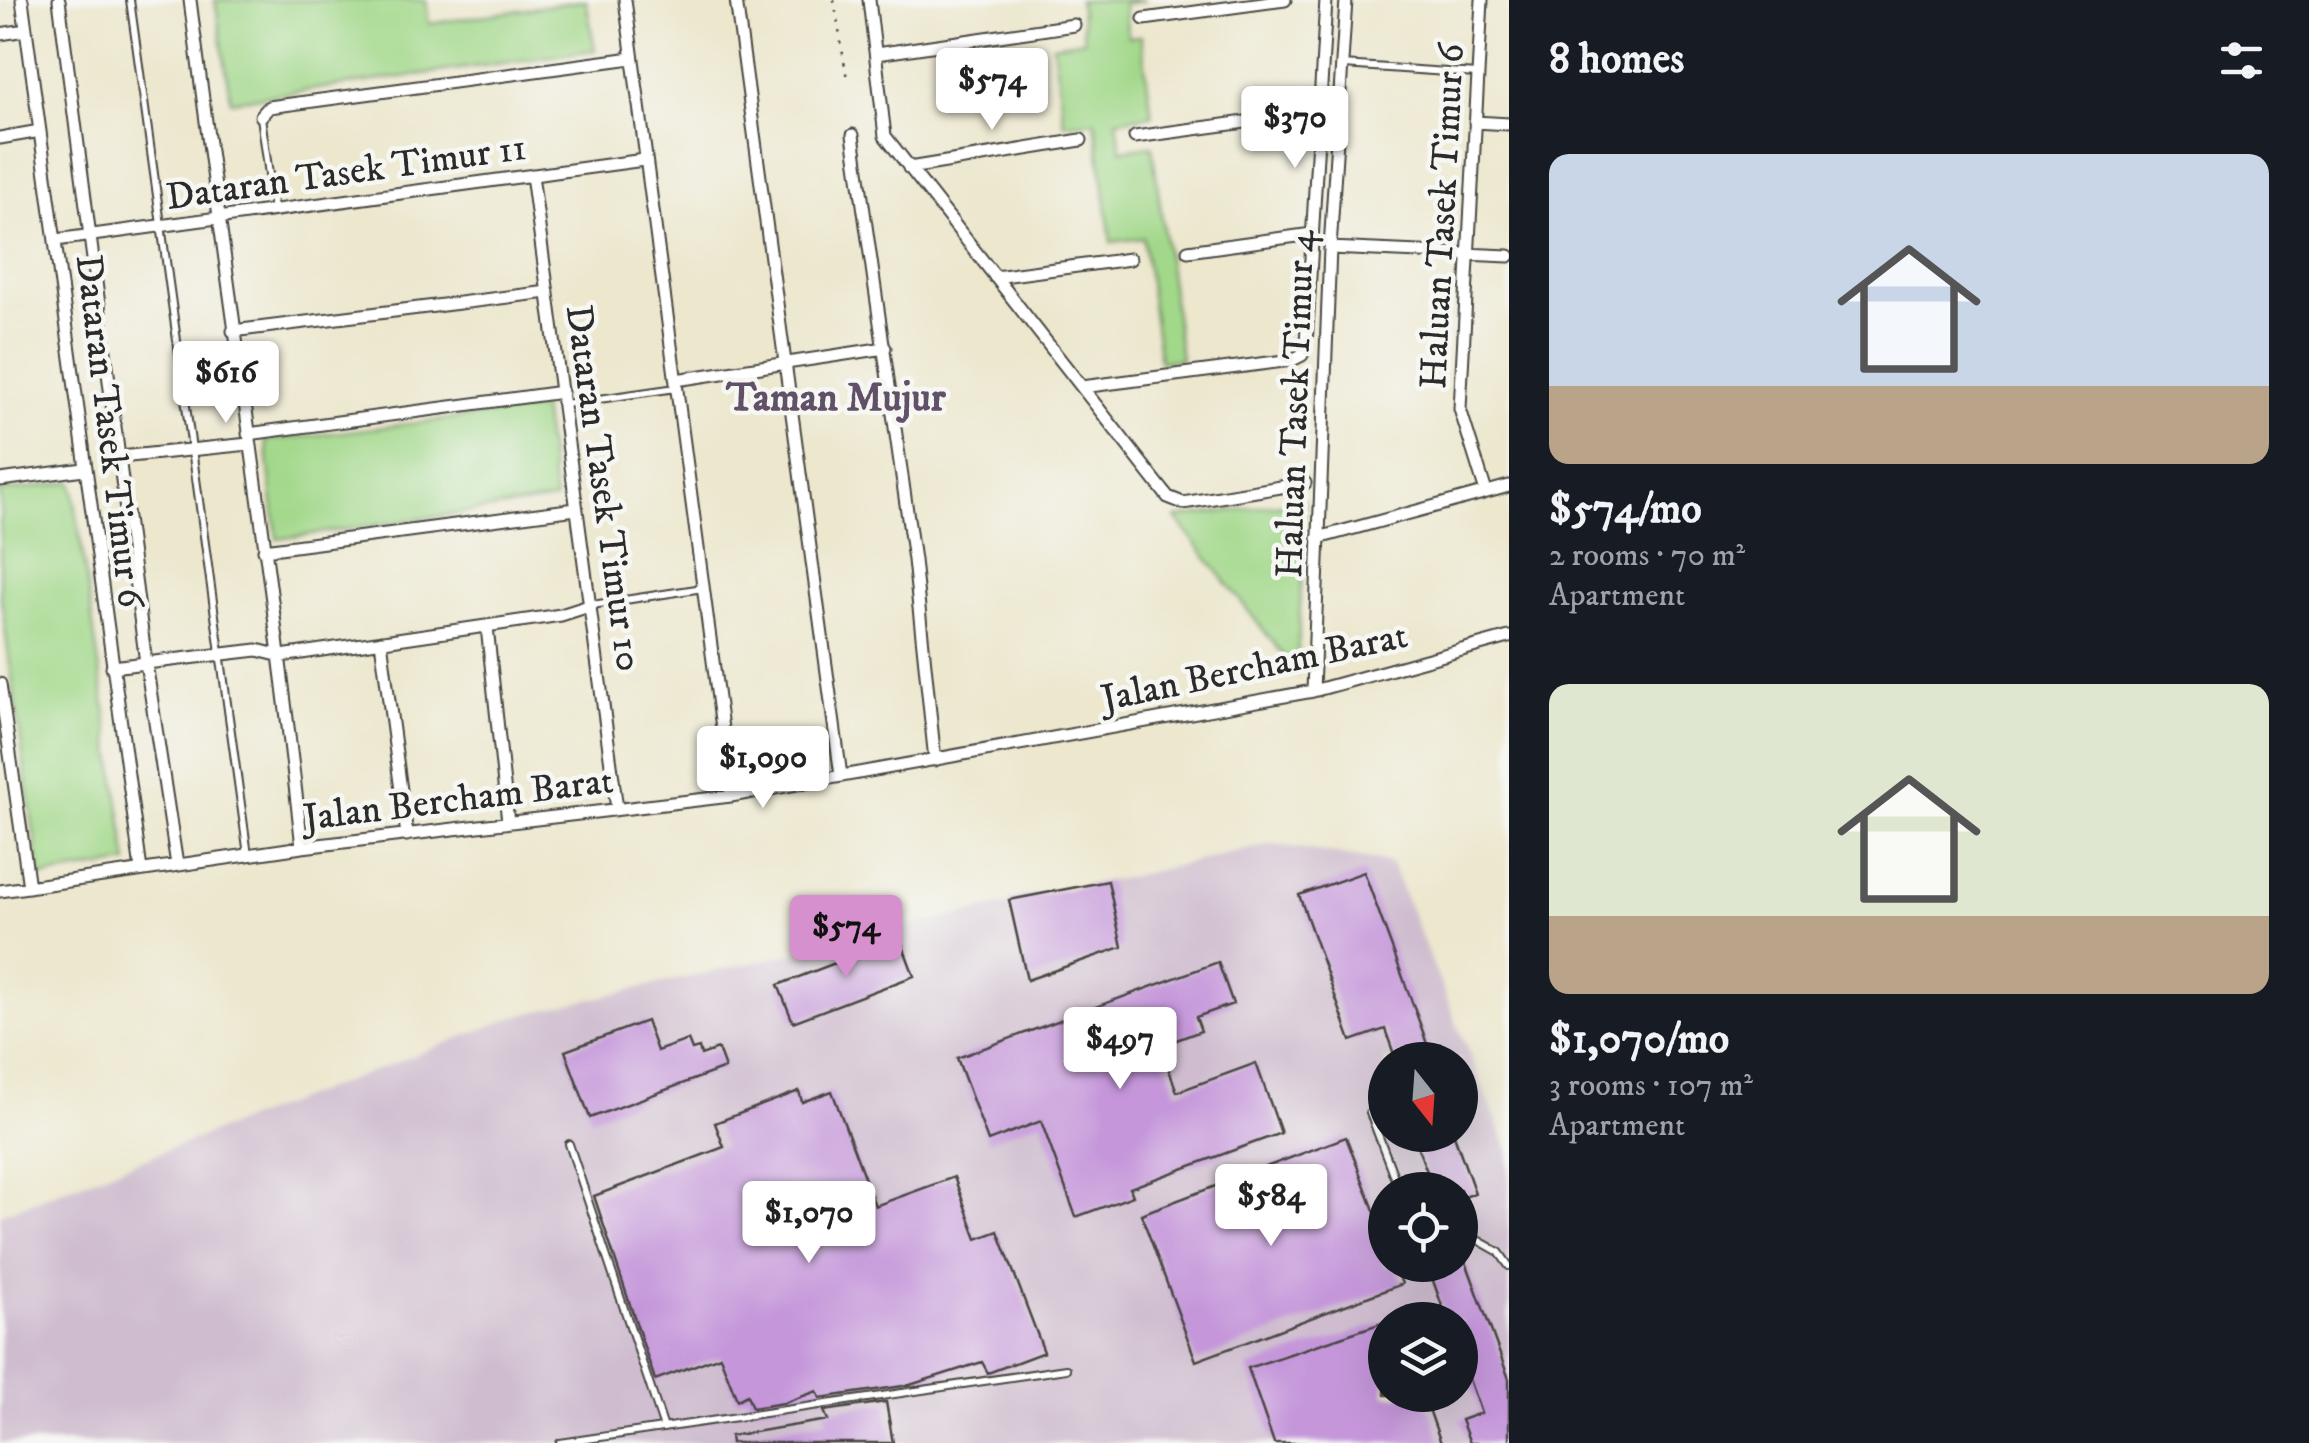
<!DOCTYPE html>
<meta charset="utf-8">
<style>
:root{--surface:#171b24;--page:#20242c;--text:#f1f3f6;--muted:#9ea1a6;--accent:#d690ce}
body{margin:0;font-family:"IM FELL DW Pica",serif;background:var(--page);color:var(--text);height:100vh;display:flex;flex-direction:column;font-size:38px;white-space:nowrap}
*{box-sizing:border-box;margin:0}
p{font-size:32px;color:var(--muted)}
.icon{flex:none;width:55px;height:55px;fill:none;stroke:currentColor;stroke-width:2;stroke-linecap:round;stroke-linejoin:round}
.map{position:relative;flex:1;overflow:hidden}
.side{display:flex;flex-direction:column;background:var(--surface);width:800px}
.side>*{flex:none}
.needle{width:65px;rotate:163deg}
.tools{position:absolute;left:1368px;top:1042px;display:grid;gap:20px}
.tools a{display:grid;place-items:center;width:110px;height:110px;border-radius:50%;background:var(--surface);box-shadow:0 10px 40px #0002;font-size:50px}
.price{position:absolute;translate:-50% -85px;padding:0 22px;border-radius:10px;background:#fff;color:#222;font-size:32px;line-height:65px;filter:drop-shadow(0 2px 5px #0008)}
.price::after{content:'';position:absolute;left:50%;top:60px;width:30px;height:22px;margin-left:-15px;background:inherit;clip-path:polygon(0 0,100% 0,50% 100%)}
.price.selected{background:var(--accent);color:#111}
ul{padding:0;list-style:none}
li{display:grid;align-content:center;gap:20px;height:530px;padding:0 40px}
li span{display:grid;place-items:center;height:310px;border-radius:20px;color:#555}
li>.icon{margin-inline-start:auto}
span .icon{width:180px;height:180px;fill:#fffc;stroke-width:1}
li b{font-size:42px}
h2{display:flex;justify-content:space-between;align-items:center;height:120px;padding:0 40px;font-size:42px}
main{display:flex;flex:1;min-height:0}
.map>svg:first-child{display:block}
.industrial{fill:#cfbdcf;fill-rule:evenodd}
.green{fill:#a2d88a;stroke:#66825a;stroke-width:2.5}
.building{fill:#c597da}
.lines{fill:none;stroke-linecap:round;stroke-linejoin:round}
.lane-casing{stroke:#484743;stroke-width:10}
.street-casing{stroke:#484743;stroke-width:15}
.path{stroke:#484743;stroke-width:2.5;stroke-dasharray:2.5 8;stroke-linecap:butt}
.lane{stroke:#fff;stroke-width:6}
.street{stroke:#fff;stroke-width:11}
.labels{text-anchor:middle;stroke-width:9;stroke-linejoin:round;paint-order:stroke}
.street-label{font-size:38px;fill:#2b2b2b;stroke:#f6f6f2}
.neighbourhood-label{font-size:40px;font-weight:bold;fill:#615168;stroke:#f6f6f2}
</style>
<main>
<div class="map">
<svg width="1509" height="1443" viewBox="0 0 1509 1443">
<rect width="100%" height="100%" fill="#f6f6f2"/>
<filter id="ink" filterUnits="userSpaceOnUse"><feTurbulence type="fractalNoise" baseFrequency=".01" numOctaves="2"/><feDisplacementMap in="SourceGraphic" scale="20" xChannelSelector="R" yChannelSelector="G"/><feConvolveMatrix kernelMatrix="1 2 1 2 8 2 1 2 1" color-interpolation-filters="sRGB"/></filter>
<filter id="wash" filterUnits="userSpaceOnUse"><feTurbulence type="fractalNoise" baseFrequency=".0048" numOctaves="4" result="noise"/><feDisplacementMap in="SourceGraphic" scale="40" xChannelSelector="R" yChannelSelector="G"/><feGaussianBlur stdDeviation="2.25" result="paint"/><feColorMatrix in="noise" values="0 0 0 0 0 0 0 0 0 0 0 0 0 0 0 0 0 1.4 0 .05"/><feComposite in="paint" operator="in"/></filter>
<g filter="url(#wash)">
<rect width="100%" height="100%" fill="#ece7cd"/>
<!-- industrial -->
<path class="industrial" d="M1273,844L1391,863L1509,1151V1443H0V1214L517,1016ZM1385,1060H1460V1135H1385ZM1385,1190H1460V1265H1385ZM1385,1320H1460V1395H1385Z"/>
<!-- green -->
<path class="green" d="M215,0H426L429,24L586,0L595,50L231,101Z
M1079,0H1145L1124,4L1128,37L1141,36L1152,115L1117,120L1121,150L1152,146L1181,359L1160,362L1143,238L1111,242L1095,121L1064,124L1053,45L1084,40Z
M542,408L555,500L277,539L266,441Z
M72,482L128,863L40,877L0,592V492Z
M1305,501L1297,673L1176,518Z"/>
<g id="blocks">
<!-- building -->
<path class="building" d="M1364,872L1423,1032L1432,1060H1396L1385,1029L1351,1041L1299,895Z
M1108,881L1122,947L1027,980L1009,900Z
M900,938L914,976L793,1022L778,985Z
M1218,962L1233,1004L1196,1017L1201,1031L1160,1046L1177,1092L1256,1063L1281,1133L1130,1188L1133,1196L1076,1217L1041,1121L988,1141L957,1058Z
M646,1021L657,1051L688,1040L692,1050L699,1048L701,1055L718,1049L725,1068L590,1118L565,1051Z
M799,1091L802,1102L832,1091L875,1206L954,1177L977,1239L998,1231L1044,1352L988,1373L982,1362L910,1385L820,1398L817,1391L784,1403L752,1408L747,1395L737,1400L720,1356L655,1380L594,1196L724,1147L715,1123Z
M1413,1135H1454L1475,1193L1460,1199V1190H1434Z
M1346,1137L1385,1239V1265H1395L1402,1284L1196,1361L1141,1214Z
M1466,1262L1509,1379V1443H1470L1461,1420L1481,1413L1460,1354V1320H1447L1431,1275Z
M1385,1322V1395H1424L1441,1443H1274L1248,1368Z
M886,1402L893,1443H731L730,1436L828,1420L824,1411Z"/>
</g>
</g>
<g filter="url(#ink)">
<use href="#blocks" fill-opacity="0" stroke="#484743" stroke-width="2.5"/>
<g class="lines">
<!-- lane casing -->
<g class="lane-casing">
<path id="lane" d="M130,0L248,855
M1343,65L1477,74
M261,117L274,211
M564,404L676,388
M592,605L703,588
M1370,1113L1399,1190
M569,1144L664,1428
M1460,1230L1499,1252L1509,1266
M560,1443L1066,1369"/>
</g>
<!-- street casing -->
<g class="street-casing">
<path id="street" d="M22,0L141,870
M59,0L146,663L177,865
M190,0C226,283 271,564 302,847
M625,0L731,796
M736,0L841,776
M869,0L885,136L1168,497L1183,503L1305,483
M1482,0L1460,409L1486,492
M1144,19L1285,0
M0,34L26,30
M876,54L1074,25
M261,116L269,107L632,58
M1475,122L1509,124
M853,135L914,560L935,760
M1135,137L1319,112
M0,138L40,131
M909,168L1081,140
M532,175L617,809
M56,240L644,160
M1330,248L1509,256
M1188,251L1312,234
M995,277L1130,259
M233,331L548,292
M676,380L885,348
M1082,387L1292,360L1302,355L1306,345L1326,0
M248,434L562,392
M120,457L249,444
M0,480L84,469
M1318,538L1509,486
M264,550L576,509
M487,627L508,822
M381,641L407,835
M112,667L257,650L281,656L561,615L592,605
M0,684L29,887
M1313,691L1330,248L1346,0
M0,891L302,847L731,796L1313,691L1509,637"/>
</g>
<!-- path -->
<path class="path" d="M834,0L847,79"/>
<!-- lane -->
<use href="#lane" class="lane"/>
<!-- street -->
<use href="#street" class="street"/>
</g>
</g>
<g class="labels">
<!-- street labels -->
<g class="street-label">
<text transform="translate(346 171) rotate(-8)" y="13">Dataran Tasek Timur 11</text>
<text transform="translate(1441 216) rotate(-87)" y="13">Haluan Tasek Timur 6</text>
<text transform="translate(1294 404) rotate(-88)" y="13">Haluan Tasek Timur 4</text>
<text transform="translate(111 431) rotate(83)" y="13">Dataran Tasek Timur 6</text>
<text transform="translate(605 488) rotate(82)" y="13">Dataran Tasek Timur 10</text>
<text transform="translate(1254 666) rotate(-12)" y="13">Jalan Bercham Barat</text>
<text transform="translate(458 798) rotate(-7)" y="13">Jalan Bercham Barat</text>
</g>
<!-- neighbourhood labels -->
<g class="neighbourhood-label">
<text x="836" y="410">Taman Mujur</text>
</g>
</g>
</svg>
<div class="tools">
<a><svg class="needle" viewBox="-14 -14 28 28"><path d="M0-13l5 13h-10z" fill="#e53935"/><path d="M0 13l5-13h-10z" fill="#9ea1a6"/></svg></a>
<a><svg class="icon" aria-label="locate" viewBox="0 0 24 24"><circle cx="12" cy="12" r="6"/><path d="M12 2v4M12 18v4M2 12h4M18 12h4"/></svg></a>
<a><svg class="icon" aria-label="layers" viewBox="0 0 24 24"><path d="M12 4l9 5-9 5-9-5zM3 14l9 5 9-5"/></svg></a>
</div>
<b class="price" style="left:992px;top:133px">$574</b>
<b class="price" style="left:1295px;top:171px">$370</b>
<b class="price" style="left:226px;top:426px">$616</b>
<b class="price" style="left:763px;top:811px">$1,090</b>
<b class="price selected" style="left:846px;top:980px">$574</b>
<b class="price" style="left:1120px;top:1092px">$497</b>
<b class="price" style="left:1271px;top:1249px">$584</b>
<b class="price" style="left:809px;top:1266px">$1,070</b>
</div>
<section class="side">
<h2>8 homes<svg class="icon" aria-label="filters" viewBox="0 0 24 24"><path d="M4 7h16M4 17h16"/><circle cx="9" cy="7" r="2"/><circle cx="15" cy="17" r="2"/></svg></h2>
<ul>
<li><span style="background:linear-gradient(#c9d6e8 75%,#b9a48a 0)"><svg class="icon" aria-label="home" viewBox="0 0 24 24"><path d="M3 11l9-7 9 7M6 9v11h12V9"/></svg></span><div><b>$574/mo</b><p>2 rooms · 70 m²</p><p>Apartment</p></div></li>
<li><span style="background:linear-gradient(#dfe7d0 75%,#b9a48a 0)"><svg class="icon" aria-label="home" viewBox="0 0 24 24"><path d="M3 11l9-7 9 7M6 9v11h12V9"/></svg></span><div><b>$1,070/mo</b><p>3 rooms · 107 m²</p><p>Apartment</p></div></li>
</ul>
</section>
</main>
